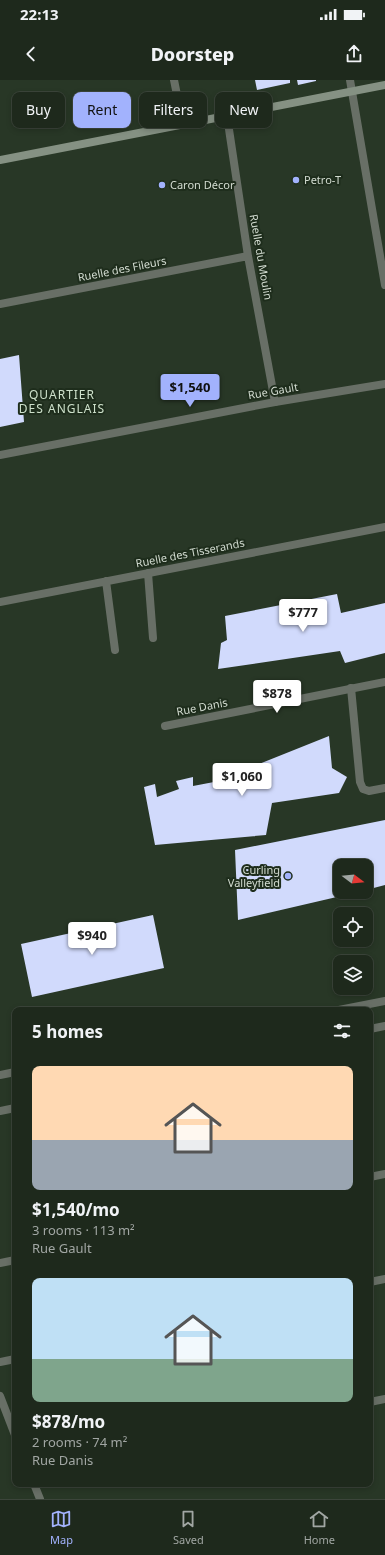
<!DOCTYPE html>
<meta charset="utf-8">
<style>
:root{--surface:#1e291c;--page:#2b3529;--text:#f1f3f6;--muted:#a1a6a3;--line:#3c453b;--accent:#a2b2fd}
body{margin:0;font-family:"Noto Sans",sans-serif;background:var(--page);color:var(--text);height:100vh;display:flex;flex-direction:column;font-size:15px;white-space:nowrap}
*{box-sizing:border-box;margin:0}
p{font-size:13px;color:var(--muted)}
.icon{flex:none;width:22px;height:22px;fill:none;stroke:currentColor;stroke-width:2;stroke-linecap:round;stroke-linejoin:round}
.map{position:relative;flex:1;overflow:hidden}
.drawer{position:absolute;left:12px;top:927px;width:361px;height:480px;display:flex;flex-direction:column;background:var(--surface);border-radius:8px;box-shadow:0 2px 6px #0003,0 0 0 1px var(--line)}
.drawer>*{flex:none}
.banner{position:absolute;left:12px;top:12px;width:361px;height:36px;display:flex;gap:8px}
.needle{width:26px;rotate:106deg}
.buttons{position:absolute;left:333px;top:779px;display:grid;gap:8px}
.buttons a{display:grid;place-items:center;width:40px;height:40px;border-radius:8px;background:var(--surface);box-shadow:0 2px 6px #0003,0 0 0 1px var(--line);font-size:20px}
.price{position:absolute;translate:-50% -34px;padding:0 9px;border-radius:4px;background:#fff;color:#222;font-size:13px;line-height:26px;filter:drop-shadow(0 1px 2px #0008)}
.price::after{content:'';position:absolute;left:50%;top:24px;width:12px;height:9px;margin-left:-6px;background:inherit;clip-path:polygon(0 0,100% 0,50% 100%)}
.price.active{background:var(--accent);color:#111}
ul{padding:0;list-style:none}
li{display:grid;align-content:center;gap:8px;height:212px;padding:0 20px}
li span{display:grid;place-items:center;height:124px;border-radius:8px;color:#555}
li>.icon{margin-inline-start:auto}
span .icon{width:72px;height:72px;fill:#fffc;stroke-width:1}
li b{font-size:17px}
h2{display:flex;justify-content:space-between;align-items:center;height:48px;padding:0 20px;font-size:17px}
.chip{padding:0 14px;border-radius:8px;background:var(--surface);box-shadow:0 2px 6px #0003,0 0 0 1px var(--line);font-size:14px;line-height:36px}
.chip.active{background:var(--accent);color:#111}
.status{display:flex;justify-content:space-between;align-items:center;height:28px;padding:0 20px;background:var(--surface);direction:ltr}
.status svg{height:11px;fill:currentColor}
header{display:flex;justify-content:space-between;align-items:center;height:52px;padding:0 20px;background:var(--surface);font-size:18px;font-weight:800}
.tab-bar{display:flex;justify-content:space-around;align-items:center;height:56px;border-top:1px solid var(--line);background:var(--surface);font-size:11px;color:var(--muted)}
.tab-bar a{display:grid;justify-items:center;gap:2px}
.tab-bar .active{color:var(--accent)}
.map>svg:first-child{display:block}
.building{fill:#d1dafc}
.lines{fill:none;stroke-linecap:round;stroke-linejoin:round}
.service{stroke:#686f66;stroke-width:8}
.minor{stroke:#686f66;stroke-width:8}
.tertiary{stroke:#686f66;stroke-width:8}
.secondary{stroke:#859183;stroke-width:8}
.poi-dot{fill:#a2b2fd;stroke:#1e2d1c;stroke-width:1.5}
.labels{text-anchor:middle;stroke-width:4;stroke-linejoin:round;paint-order:stroke}
.poi-label{font-size:11px;fill:#d2dbd0;stroke:#1e2d1c;text-anchor:start}
.street-label{font-size:11px;fill:#d2dbd0;stroke:#1e2d1c}
.neighbourhood-label{font-size:12px;letter-spacing:1px;fill:#cde0ca;stroke:#1e2d1c}
</style>
<div class="status"><b>22:13</b><svg viewBox="0 0 49 12"><path d="M0 12V9h3v3zM5 12V6h3v6zM10 12V3h3v9zM15 12V0h3v12zM26 1h20v11H26zM47 4h2v5h-2z"/></svg></div>
<header><svg class="icon" aria-label="back" viewBox="0 0 24 24"><path d="M15 5l-7 7 7 7"/></svg>Doorstep<svg class="icon" aria-label="share" viewBox="0 0 24 24"><path d="M12 15V3M7 8l5-5 5 5M5 13v7h14v-7"/></svg></header>
<div class="map">
<svg width="385" height="1419" viewBox="0 0 385 1419">
<rect width="100%" height="100%" fill="#283726"/>
<!-- building -->
<path class="building" d="M255,0H290V3L257,10Z
M297,0H316V1L298,5Z
M19,275L24,342L0,347V279Z
M337,514L341,533L385,523V573L345,583L340,571L218,589L221,563L227,560L225,536Z
M329,656L332,688L347,697L339,713L272,723L266,755L155,765L144,707L155,704L157,717L179,709L176,701L193,697V706L214,702Z
M385,740V805L366,810V786H340V812L354,813L238,840L235,770Z
M153,835L164,888L32,917L21,864Z"/>
<g class="lines">
<!-- service -->
<path class="service" d="M227,36L248,176L275,322
M0,224L248,176
M148,493L153,558
M106,501L115,570
M0,522L385,447
M351,608L360,702L363,709L369,711L385,708
M370,1097L385,1094
M0,1183L15,1180
M370,1322L385,1319"/>
<!-- minor -->
<path class="minor" d="M174,0L183,45
M0,375L275,322L385,304
M165,646L385,602
M370,1202L385,1199
M0,1282L15,1279"/>
<!-- tertiary -->
<path class="tertiary" d="M350,0L385,205
M339,930L385,921
M370,949L385,946
M0,995L15,992
M0,1031L15,1028
M0,1316L15,1355
M34,1404L40,1419"/>
<!-- secondary -->
<path class="secondary" d="M0,80L385,5"/>
</g>
<!-- markers -->
<g class="poi-dot">
<circle cx="296" cy="100" r="4"/>
<circle cx="162" cy="105" r="4"/>
<circle cx="288" cy="796" r="4"/>
</g>
<g class="labels">
<!-- poi labels -->
<g class="poi-label">
<text x="304" y="104">Petro-T</text>
<text x="170" y="109">Caron Décor</text>
<text x="280" y="794" text-anchor="end">Curling<tspan x="280" dy="13">Valleyfield</tspan></text>
</g>
<!-- street labels -->
<g class="street-label">
<text transform="translate(261 177) rotate(80)" y="4">Ruelle du Moulin</text>
<text transform="translate(122 189) rotate(-11)" y="4">Ruelle des Fileurs</text>
<text transform="translate(273 311) rotate(-10)" y="4">Rue Gault</text>
<text transform="translate(190 473) rotate(-11)" y="4">Ruelle des Tisserands</text>
<text transform="translate(202 627) rotate(-11)" y="4">Rue Danis</text>
</g>
<!-- neighbourhood labels -->
<g class="neighbourhood-label">
<text x="62" y="319">QUARTIER<tspan x="62" dy="14">DES ANGLAIS</tspan></text>
</g>
</g>
</svg>
<div class="buttons">
<a><svg class="needle" viewBox="-14 -14 28 28"><path d="M0-13l5 13h-10z" fill="#e53935"/><path d="M0 13l5-13h-10z" fill="#a1a6a3"/></svg></a>
<a><svg class="icon" aria-label="locate" viewBox="0 0 24 24"><circle cx="12" cy="12" r="6"/><path d="M12 2v4M12 18v4M2 12h4M18 12h4"/></svg></a>
<a><svg class="icon" aria-label="layers" viewBox="0 0 24 24"><path d="M12 4l9 5-9 5-9-5zM3 14l9 5 9-5"/></svg></a>
</div>
<b class="price active" style="left:190px;top:328px">$1,540</b>
<b class="price" style="left:303px;top:553px">$777</b>
<b class="price" style="left:277px;top:634px">$878</b>
<b class="price" style="left:242px;top:717px">$1,060</b>
<b class="price" style="left:92px;top:876px">$940</b>
<div class="banner">
<a class="chip">Buy</a>
<a class="chip active">Rent</a>
<a class="chip">Filters</a>
<a class="chip">New</a>
</div>
<section class="drawer">
<h2>5 homes<svg class="icon" aria-label="filters" viewBox="0 0 24 24"><path d="M4 7h16M4 17h16"/><circle cx="9" cy="7" r="2"/><circle cx="15" cy="17" r="2"/></svg></h2>
<ul>
<li><span style="background:linear-gradient(#ffd9b3 60%,#9aa5b1 0)"><svg class="icon" aria-label="home" viewBox="0 0 24 24"><path d="M3 11l9-7 9 7M6 9v11h12V9"/></svg></span><div><b>$1,540/mo</b><p>3 rooms · 113 m²</p><p>Rue Gault</p></div></li>
<li><span style="background:linear-gradient(#bfe0f5 65%,#7fa58c 0)"><svg class="icon" aria-label="home" viewBox="0 0 24 24"><path d="M3 11l9-7 9 7M6 9v11h12V9"/></svg></span><div><b>$878/mo</b><p>2 rooms · 74 m²</p><p>Rue Danis</p></div></li>
</ul>
</section>
</div>
<nav class="tab-bar">
<a class="active"><svg class="icon" aria-label="map" viewBox="0 0 24 24"><path d="M3 6l6-2 6 2 6-2v14l-6 2-6-2-6 2zM9 4v14M15 6v14"/></svg>Map</a>
<a><svg class="icon" aria-label="saved" viewBox="0 0 24 24"><path d="M7 4h10v16l-5-4-5 4z"/></svg>Saved</a>
<a><svg class="icon" aria-label="home" viewBox="0 0 24 24"><path d="M3 11l9-7 9 7M6 9v11h12V9"/></svg>Home</a>
</nav>
